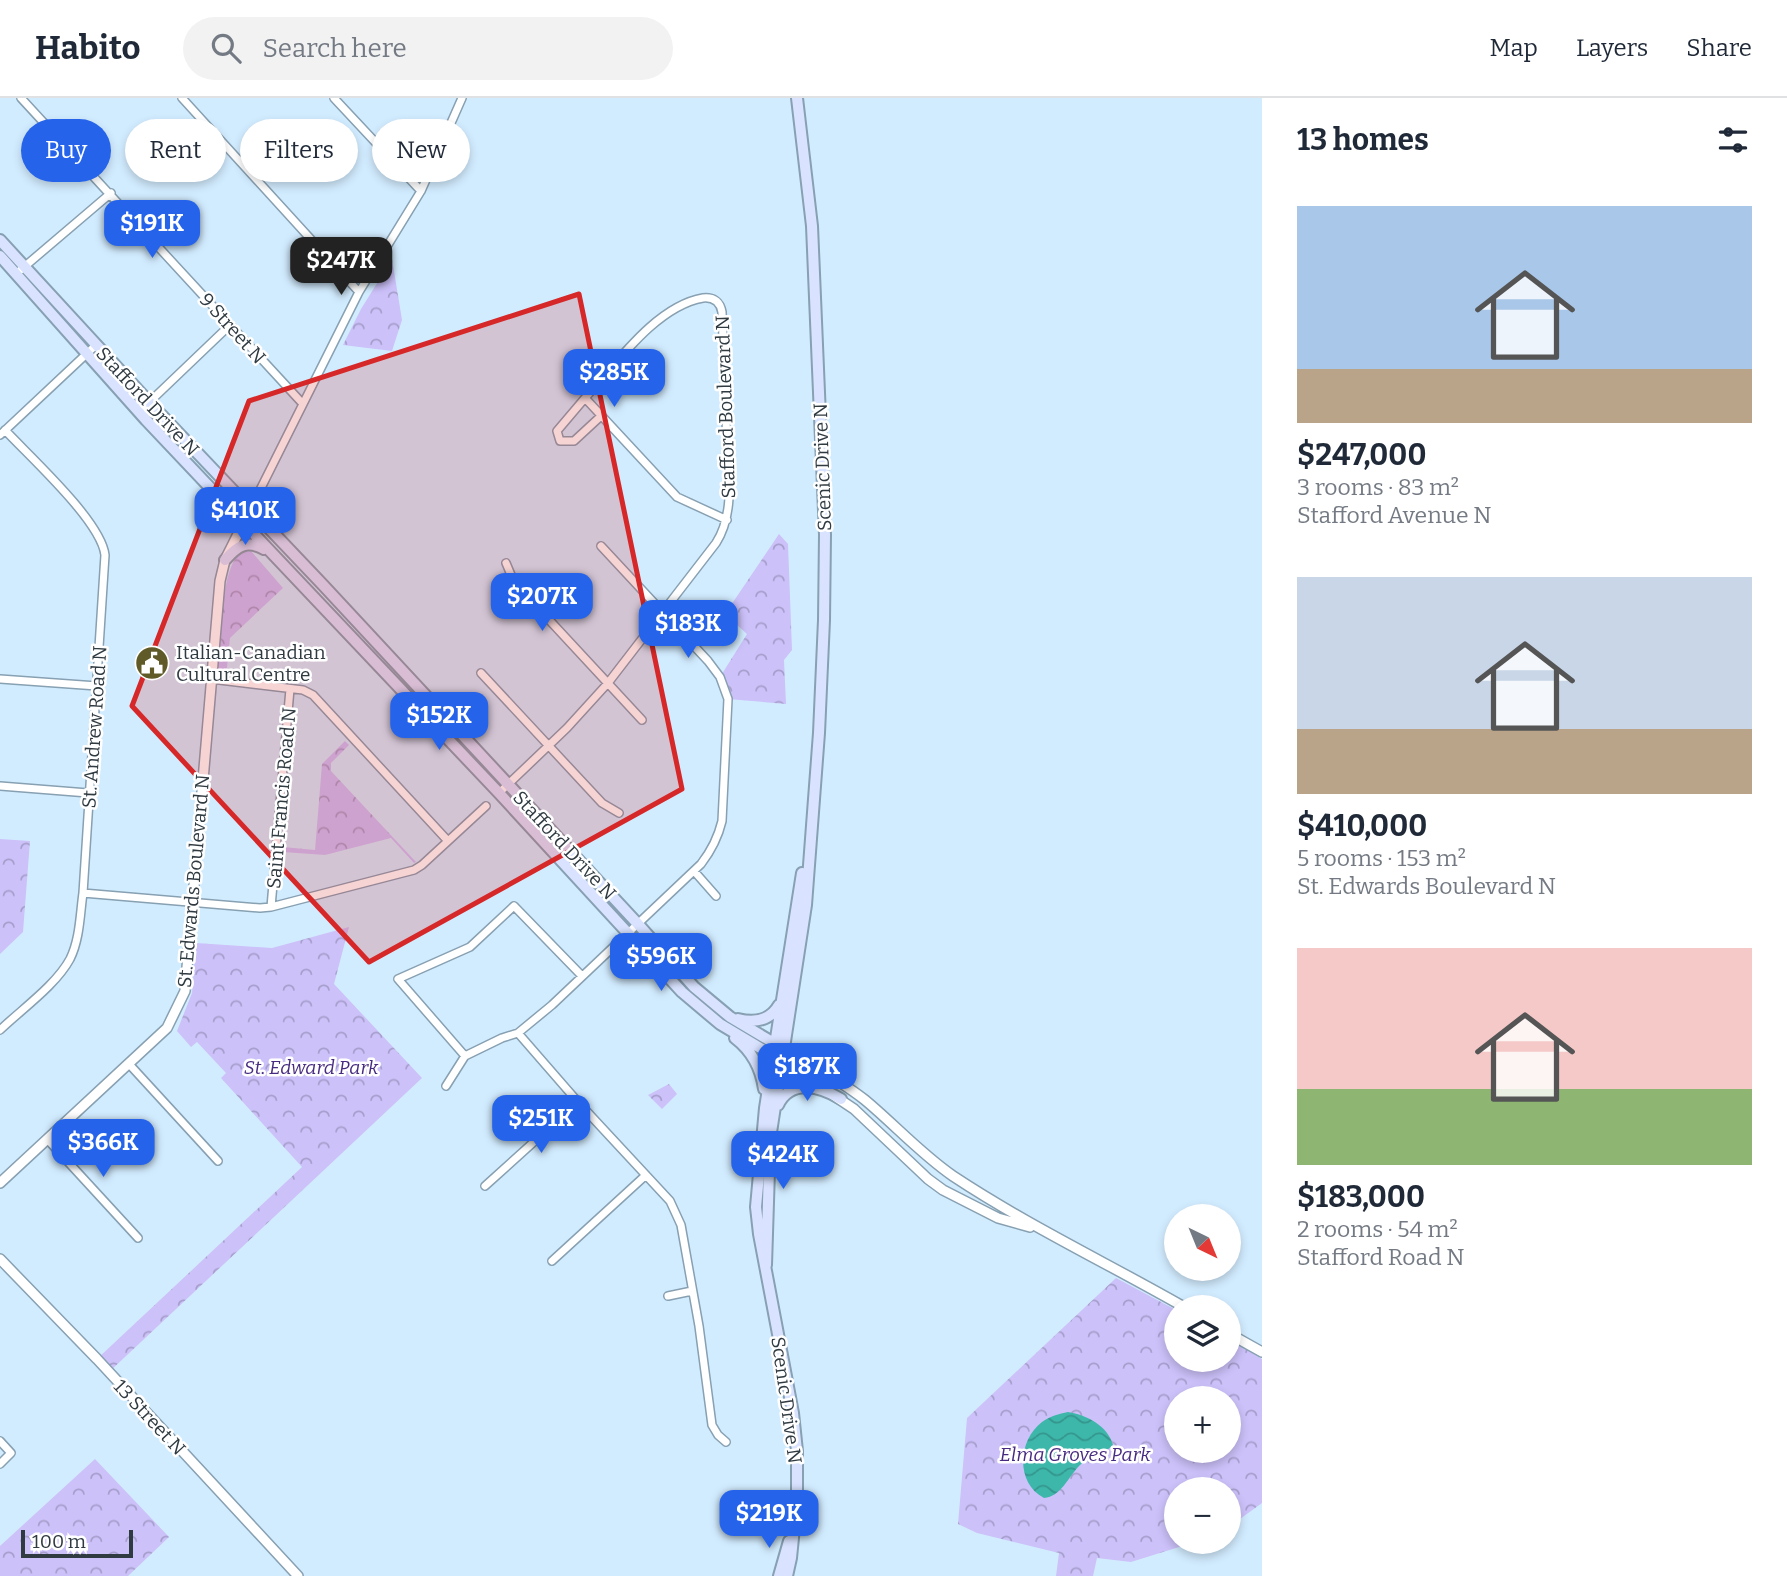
<!DOCTYPE html>
<meta charset="utf-8">
<style>
:root{--surface:#fff;--page:#f2f2f3;--text:#1f2937;--muted:#747a83;--line:#e0e1e3;--accent:#2563eb}
body{margin:0;font-family:Bitter,serif;background:var(--page);color:var(--text);height:100vh;display:flex;flex-direction:column;font-size:26px;white-space:nowrap}
*{box-sizing:border-box;margin:0}
p{font-size:23px;color:var(--muted)}
.icon{flex:none;width:38px;height:38px;fill:none;stroke:currentColor;stroke-width:2;stroke-linecap:round;stroke-linejoin:round}
.map{position:relative;flex:1;overflow:hidden}
.details{display:flex;flex-direction:column;background:var(--surface);width:525px}
.details>*{flex:none}
.top-card{position:absolute;left:21px;top:21px;width:665px;height:63px;display:flex;gap:14px}
.needle{width:46px;rotate:137deg}
.fabs{position:absolute;left:1164px;top:1106px;display:grid;gap:14px}
.fabs a{display:grid;place-items:center;width:77px;height:77px;border-radius:50%;background:var(--surface);box-shadow:0 4px 10px #0003;font-size:35px}
.scale{position:absolute;left:21px;bottom:18px;width:112px;box-sizing:border-box;padding-left:7px;border:4px solid #2f3a41;border-top:0;font-size:19px;line-height:24px;white-space:nowrap;color:#2f3a41;-webkit-text-stroke:5px #fff;paint-order:stroke}
.price{position:absolute;translate:-50% -60px;padding:0 16px;border-radius:14px;background:var(--accent);color:#fff;font-size:23px;line-height:46px;filter:drop-shadow(0 2px 4px #0008)}
.price::after{content:'';position:absolute;left:50%;top:42px;width:21px;height:16px;margin-left:-10px;background:inherit;clip-path:polygon(0 0,100% 0,50% 100%)}
.price.active{background:#222;color:#fff}
ul{padding:0;list-style:none}
li{display:grid;align-content:center;gap:14px;height:371px;padding:0 35px}
li span{display:grid;place-items:center;height:217px;border-radius:0px;color:#555}
li>.icon{margin-inline-start:auto}
span .icon{width:126px;height:126px;fill:#fffc;stroke-width:1}
li b{font-size:30px}
h2{display:flex;justify-content:space-between;align-items:center;height:84px;padding:0 35px;font-size:30px}
.chip{padding:0 24px;border-radius:32px;background:var(--surface);box-shadow:0 4px 10px #0003;font-size:24px;line-height:63px}
.chip.active{background:var(--accent);color:#fff}
header{display:flex;align-items:center;gap:42px;box-sizing:border-box;height:98px;padding:0 35px;background:var(--surface);border-bottom:2px solid var(--line)}
header strong{font-size:33px}
nav{display:flex;gap:38px;margin-inline-start:auto;font-size:24px}
.search{width:490px;height:63px;background:var(--page);display:flex;align-items:center;gap:18px;box-sizing:border-box;padding:0 24px;border-radius:38px;color:var(--muted);font-size:26px}
main{display:flex;flex:1;min-height:0}
.map>svg:first-child{display:block}
.park{fill:url(#park-crowns);fill-rule:evenodd}
.water{fill:url(#water-waves)}
.lines{fill:none;stroke-linecap:round;stroke-linejoin:round}
.minor-casing{stroke:#87a0b2;stroke-width:10}
.tertiary-casing{stroke:#87a0b2;stroke-width:12}
.secondary-casing{stroke:#87a0b2;stroke-width:14}
.minor{stroke:#fff;stroke-width:7}
.tertiary{stroke:#fff;stroke-width:9}
.secondary{stroke:#d9e3ff;stroke-width:10}
.marked{fill:#d62828;fill-opacity:0.2;stroke:#d62828;stroke-width:5;stroke-linejoin:round}
.labels{text-anchor:middle;stroke-width:5;stroke-linejoin:round;paint-order:stroke}
.street-label{font-size:19px;fill:#2f3a41;stroke:#fff}
.poi-label{font-size:19px;fill:#2f3a41;stroke:#fff;text-anchor:start}
.park-label{font-size:19px;font-style:italic;fill:#472b81;stroke:#fff}
</style>
<header>
<strong>Habito</strong>
<div class="search"><svg class="icon" aria-label="search" viewBox="0 0 24 24"><circle cx="10" cy="10" r="6"/><path d="M15 15l6 6"/></svg>Search here</div>
<nav><a>Map</a><a>Layers</a><a>Share</a></nav>
</header>
<main>
<div class="map">
<svg width="1262" height="1478" viewBox="0 0 1262 1478">
<defs>
<pattern id="park-crowns" width="20" height="18" patternUnits="userSpaceOnUse" patternTransform="scale(1.75)"><rect width="20" height="18" fill="#ccc1f9"/><path d="M2 6a3 3 0 1 1 6 0M12 15a3 3 0 1 1 6 0" fill="none" stroke="#a69ecb"/></pattern>
<pattern id="water-waves" width="16" height="10" patternUnits="userSpaceOnUse" patternTransform="scale(1.75)"><rect width="16" height="10" fill="#3eb7ab"/><path d="M0 5q4-4 8 0t8 0" fill="none" stroke="#34968d"/></pattern>
</defs>
<rect width="100%" height="100%" fill="#d2ecff"/>
<!-- park -->
<path class="park" d="M392,161L402,222L392,253L343,247L361,211Z
M779,436L788,446L792,552L784,562L786,606L728,601L720,579L747,536L725,516Z
M251,453L283,490L230,540L226,579L221,577L218,571C220,546 221,479 236,460C240,455 244,454 251,453Z
M345,643L349,647L331,665V673L416,764L414,765L391,740L325,757L283,754V749L315,752L322,666Z
M0,741L30,743L23,834L0,856Z
M349,829L334,886L422,980L109,1274L97,1261L302,1069L221,980L226,975L197,944L191,949L177,933L192,895L196,845L272,850Z
M669,986L677,996L662,1011L648,997Z
M1116,1180L1176,1212V1262H1228L1229,1241L1262,1261V1405L1229,1429L1228,1391H1176V1444H1195L1131,1464L1097,1460L1093,1478H1056L1059,1455L977,1435L958,1426L967,1320ZM1176,1300H1228V1353H1176Z
M95,1361L169,1439L128,1478H0V1448Z"/>
<!-- water -->
<path class="water" d="M1068,1314C1087,1317 1108,1328 1113,1347C1104,1357 1089,1358 1080,1367C1068,1379 1061,1399 1044,1400C1015,1385 1018,1342 1042,1324C1050,1318 1059,1316 1068,1314Z"/>
<g class="lines">
<!-- minor casing -->
<g class="minor-casing">
<path id="minor" d="M21,0L303,306
M182,0L359,194
M334,0L421,93
M17,175L111,95
M585,300L557,333L560,343H574L601,318
M139,314L230,227
M0,337L96,247
M250,412L359,194L421,93L462,0
M506,465L514,484L642,622
M481,575L602,705L619,715
M0,581L97,588
M211,581L303,592L313,597L448,743
M0,688L88,695
M499,695L567,630L608,585L716,445C725,431 728,417 729,400L722,214C720,203 713,199 703,200C656,208 616,266 585,300L677,399L727,422
M694,773L716,798
M83,795L260,810L271,809L414,772L422,767L486,708
M271,809L290,591
M0,932C22,911 56,887 70,861C80,841 80,816 83,795L105,457C101,423 30,359 5,332
M518,935L578,1004L670,1103L681,1127L699,1228L712,1327L718,1337L726,1344
M465,958L398,881L470,849L514,808L582,878
M129,966L218,1063
M446,988L465,958L502,940L518,935L552,907L701,766C711,753 718,740 722,723L728,601L720,579L708,563L601,448
M47,1041L138,1140
M485,1088L578,1004
M552,1163L646,1077
M668,1198L692,1193
M0,1343L11,1355L0,1366"/>
</g>
<!-- tertiary casing -->
<g class="tertiary-casing">
<path id="tertiary" d="M784,951C811,967 840,982 865,1002C895,1027 921,1056 953,1078C1027,1127 1107,1165 1184,1209
M782,963L854,1011L928,1081L943,1092L998,1120L1030,1129
M0,1085L167,930L185,893L220,483L225,462L250,412
M0,1161L97,1261L298,1478
M1228,1235L1262,1254"/>
</g>
<!-- secondary casing -->
<g class="secondary-casing">
<path id="secondary" d="M0,142L149,304L323,487L637,825L694,889L730,919L784,951
M0,158L146,322L499,695L682,894L720,926L782,963
M225,462C238,447 247,442 264,451
M738,921C755,925 770,923 779,907
M735,940C752,953 761,970 764,991
M778,1007C791,980 821,989 841,1001
M766,1167L770,1041L806,807L819,635L824,522L825,437L812,128L797,0
M779,1478L789,1443
M787,1478L791,1460L797,1399V1353L793,1315L759,1136L756,1109L765,1010L802,775"/>
</g>
<!-- minor -->
<use href="#minor" class="minor"/>
<!-- tertiary -->
<use href="#tertiary" class="tertiary"/>
<!-- secondary -->
<use href="#secondary" class="secondary"/>
</g>
<!-- marked area -->
<path class="marked" d="M579,196L682,691L369,864L132,608L249,303Z"/>
<!-- icons -->
<defs>
<g id="civic-disc" transform="scale(1.75)"><circle r="9.5" fill="#5f5a27" stroke="#fff"/><path d="M-.6-6.5H3V-4.5H.6V-3L4-1V1h2V6H-6V1h2V-1L-.6-3ZM-1.2 2.5V6h2.4V2.5Z" fill="#fff"/></g>
</defs>
<g fill-rule="evenodd">
<use href="#civic-disc" x="152" y="565"/>
</g>
<g class="labels">
<!-- street labels -->
<g class="street-label">
<text transform="translate(233 230) rotate(48)" y="7">9 Street N</text>
<text transform="translate(148 303) rotate(47)" y="7">Stafford Drive N</text>
<text transform="translate(725 309) rotate(-92)" y="7">Stafford Boulevard N</text>
<text transform="translate(822 369) rotate(-92)" y="7">Scenic Drive N</text>
<text transform="translate(94 629) rotate(-86)" y="7">St. Andrew Road N</text>
<text transform="translate(281 700) rotate(-85)" y="7">Saint Francis Road N</text>
<text transform="translate(565 747) rotate(47)" y="7">Stafford Drive N</text>
<text transform="translate(193 783) rotate(-85)" y="7">St. Edwards Boulevard N</text>
<text transform="translate(787 1302) rotate(82)" y="7">Scenic Drive N</text>
<text transform="translate(150 1319) rotate(47)" y="7">13 Street N</text>
</g>
<!-- poi labels -->
<g class="poi-label">
<text x="176" y="561">Italian-Canadian<tspan x="176" dy="22">Cultural Centre</tspan></text>
</g>
<!-- park labels -->
<g class="park-label">
<text x="311" y="976">St. Edward Park</text>
<text x="1075" y="1363">Elma Groves Park</text>
</g>
</g>
</svg>
<div class="fabs">
<a><svg class="needle" viewBox="-14 -14 28 28"><path d="M0-13l5 13h-10z" fill="#e53935"/><path d="M0 13l5-13h-10z" fill="#747a83"/></svg></a>
<a><svg class="icon" aria-label="layers" viewBox="0 0 24 24"><path d="M12 4l9 5-9 5-9-5zM3 14l9 5 9-5"/></svg></a>
<a>+</a>
<a>−</a>
</div>
<div class="scale">100 m</div>
<b class="price" style="left:152px;top:162px">$191K</b>
<b class="price active" style="left:341px;top:199px">$247K</b>
<b class="price" style="left:614px;top:311px">$285K</b>
<b class="price" style="left:245px;top:449px">$410K</b>
<b class="price" style="left:542px;top:535px">$207K</b>
<b class="price" style="left:688px;top:562px">$183K</b>
<b class="price" style="left:439px;top:654px">$152K</b>
<b class="price" style="left:661px;top:895px">$596K</b>
<b class="price" style="left:807px;top:1005px">$187K</b>
<b class="price" style="left:541px;top:1057px">$251K</b>
<b class="price" style="left:103px;top:1081px">$366K</b>
<b class="price" style="left:783px;top:1093px">$424K</b>
<b class="price" style="left:769px;top:1452px">$219K</b>
<div class="top-card">
<a class="chip active">Buy</a>
<a class="chip">Rent</a>
<a class="chip">Filters</a>
<a class="chip">New</a>
</div>
</div>
<section class="details">
<h2>13 homes<svg class="icon" aria-label="filters" viewBox="0 0 24 24"><path d="M4 7h16M4 17h16"/><circle cx="9" cy="7" r="2"/><circle cx="15" cy="17" r="2"/></svg></h2>
<ul>
<li><span style="background:linear-gradient(#a9c7e8 75%,#b9a48a 0)"><svg class="icon" aria-label="home" viewBox="0 0 24 24"><path d="M3 11l9-7 9 7M6 9v11h12V9"/></svg></span><div><b>$247,000</b><p>3 rooms · 83 m²</p><p>Stafford Avenue N</p></div></li>
<li><span style="background:linear-gradient(#c9d6e8 70%,#b9a48a 0)"><svg class="icon" aria-label="home" viewBox="0 0 24 24"><path d="M3 11l9-7 9 7M6 9v11h12V9"/></svg></span><div><b>$410,000</b><p>5 rooms · 153 m²</p><p>St. Edwards Boulevard N</p></div></li>
<li><span style="background:linear-gradient(#f6c9c9 65%,#8fb573 0)"><svg class="icon" aria-label="home" viewBox="0 0 24 24"><path d="M3 11l9-7 9 7M6 9v11h12V9"/></svg></span><div><b>$183,000</b><p>2 rooms · 54 m²</p><p>Stafford Road N</p></div></li>
</ul>
</section>
</main>
